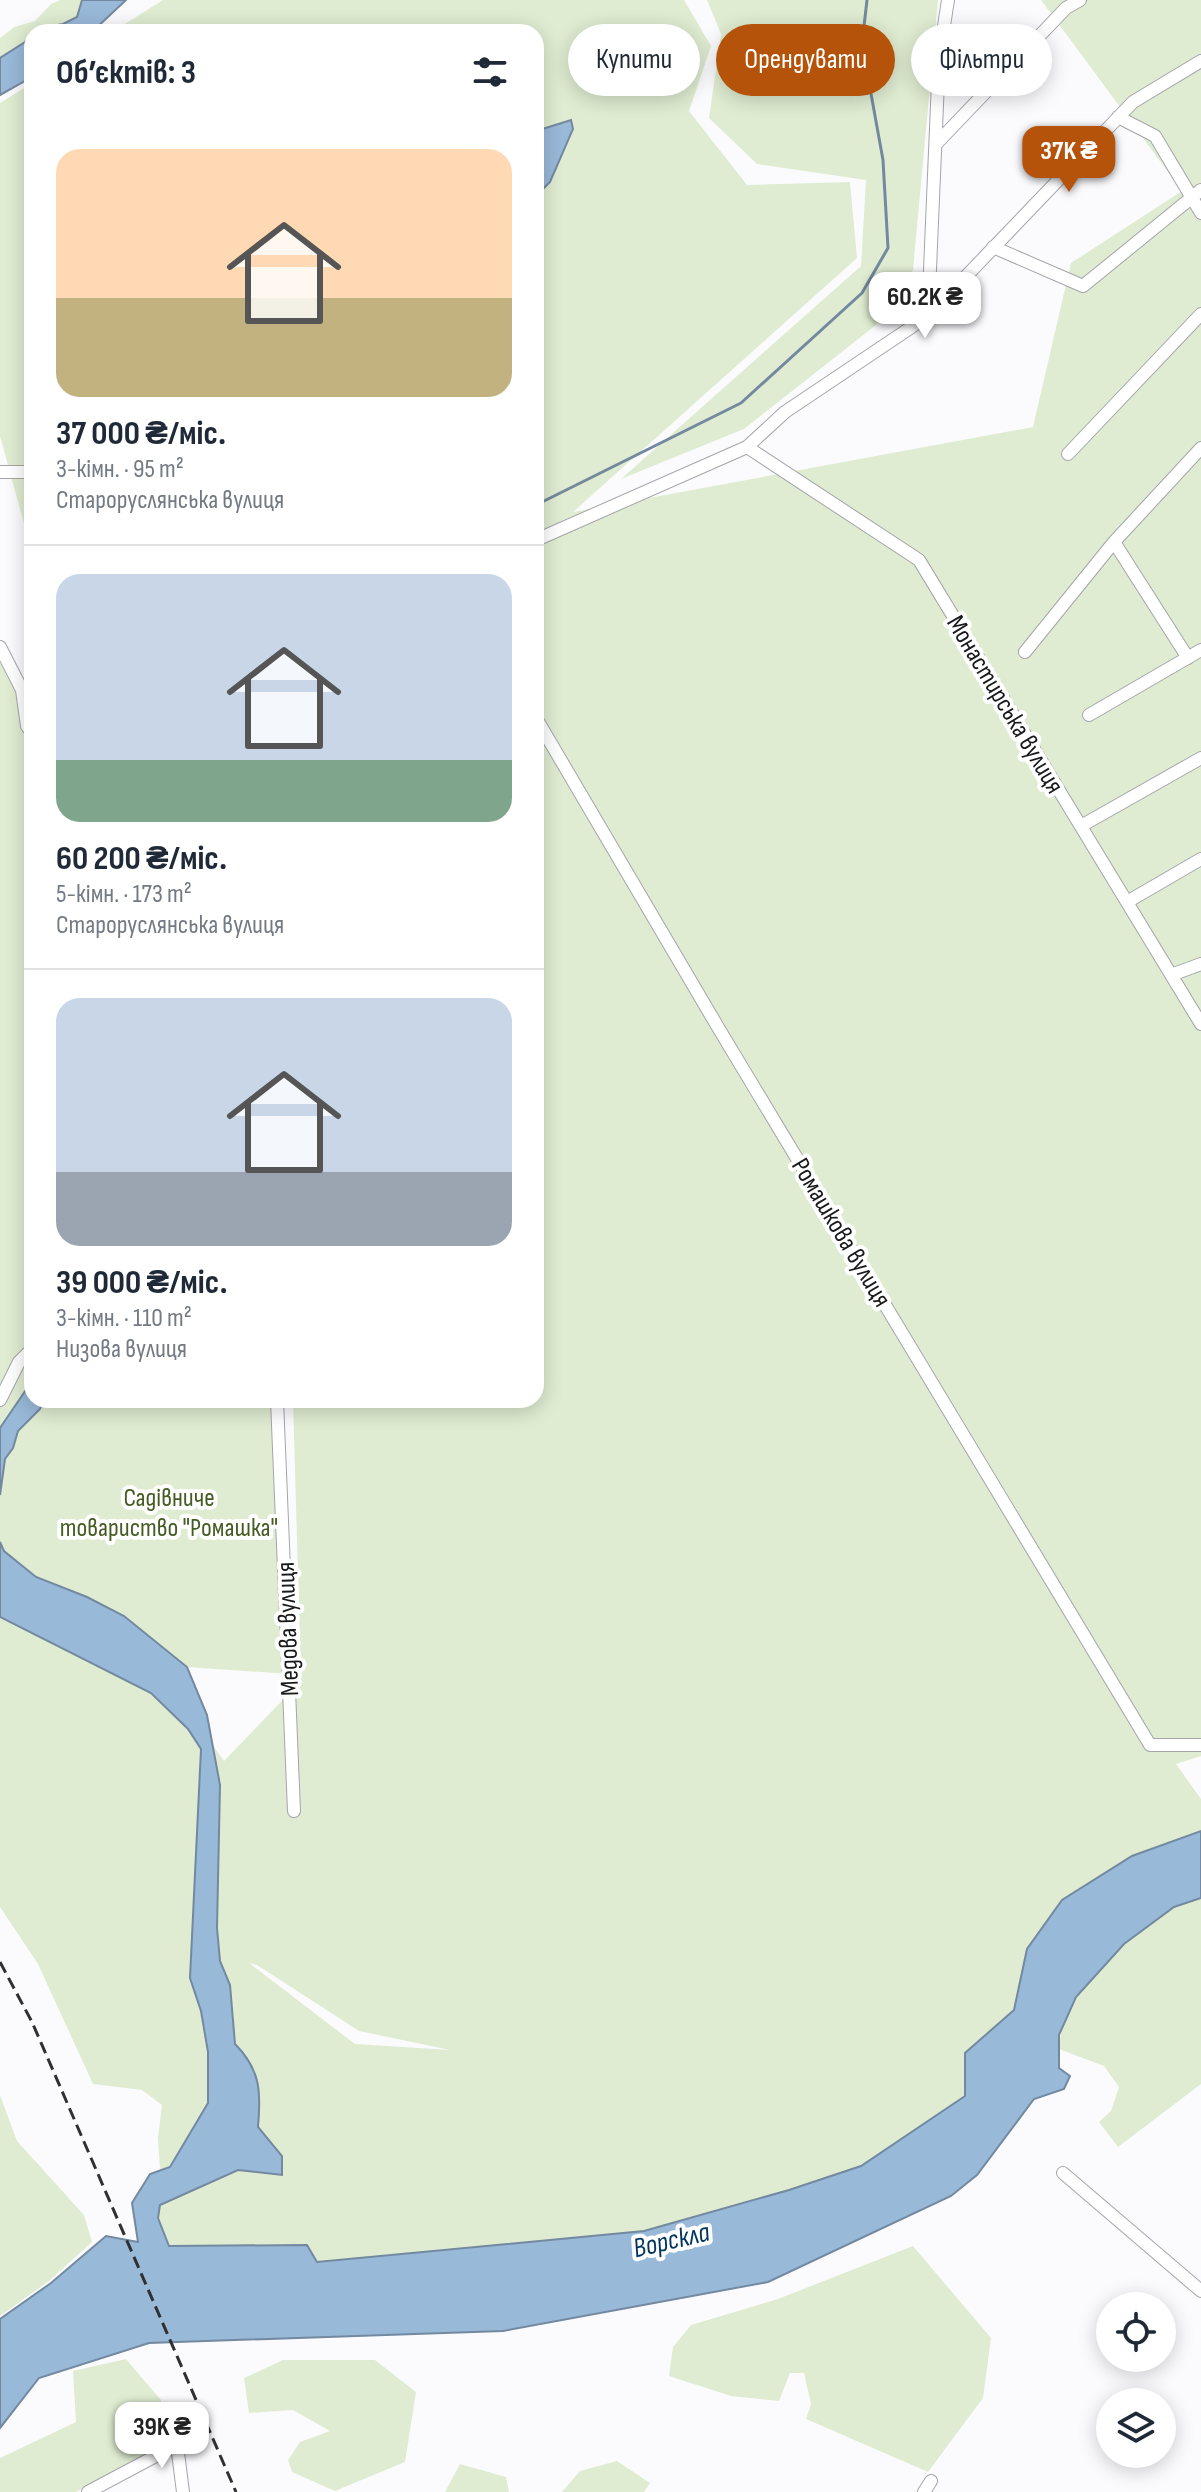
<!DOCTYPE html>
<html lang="uk">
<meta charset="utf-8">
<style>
:root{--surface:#fff;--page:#f2f2f3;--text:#1f2937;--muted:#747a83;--line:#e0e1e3;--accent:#b45309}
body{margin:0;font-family:"Sofia Sans Condensed",sans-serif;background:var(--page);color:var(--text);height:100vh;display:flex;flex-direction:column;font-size:30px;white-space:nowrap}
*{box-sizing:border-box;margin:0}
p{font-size:26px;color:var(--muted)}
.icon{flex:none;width:44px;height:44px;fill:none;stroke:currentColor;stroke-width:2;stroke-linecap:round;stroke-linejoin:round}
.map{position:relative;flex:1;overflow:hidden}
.details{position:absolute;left:24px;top:24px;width:520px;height:1384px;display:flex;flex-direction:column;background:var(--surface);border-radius:24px;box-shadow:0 4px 20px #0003}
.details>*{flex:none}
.guide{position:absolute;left:568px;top:24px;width:512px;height:72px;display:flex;gap:16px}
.tools{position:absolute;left:1096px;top:2292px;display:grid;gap:16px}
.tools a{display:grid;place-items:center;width:80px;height:80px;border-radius:50%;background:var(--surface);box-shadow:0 4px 20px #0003;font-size:40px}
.price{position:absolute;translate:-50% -68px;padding:0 18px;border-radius:16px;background:#fff;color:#222;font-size:26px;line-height:52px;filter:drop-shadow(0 2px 4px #0008)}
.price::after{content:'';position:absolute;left:50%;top:48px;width:24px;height:18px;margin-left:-12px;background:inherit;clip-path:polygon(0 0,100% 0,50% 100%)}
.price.selected{background:var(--accent);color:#fff}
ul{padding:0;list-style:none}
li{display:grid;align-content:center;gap:16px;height:424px;padding:0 32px}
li+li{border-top:2px solid var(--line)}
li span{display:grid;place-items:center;height:248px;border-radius:24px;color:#555}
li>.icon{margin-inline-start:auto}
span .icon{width:144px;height:144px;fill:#fffc;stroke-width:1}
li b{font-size:34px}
h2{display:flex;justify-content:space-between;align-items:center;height:96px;padding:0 32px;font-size:34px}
.pill{padding:0 28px;border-radius:36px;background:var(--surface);box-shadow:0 4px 20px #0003;font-size:28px;line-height:72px}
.pill.selected{background:var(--accent);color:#fff}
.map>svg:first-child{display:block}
.green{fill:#dfecd1;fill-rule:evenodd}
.water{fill:#99b9d9;stroke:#7389a0;stroke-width:2}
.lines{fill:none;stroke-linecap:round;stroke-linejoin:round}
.stream{stroke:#7389a0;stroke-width:3}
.minor-casing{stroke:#a5a4ab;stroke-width:14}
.minor{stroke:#fff;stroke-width:12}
.rail{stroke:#303033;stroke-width:3;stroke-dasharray:12 6;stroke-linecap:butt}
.labels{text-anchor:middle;stroke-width:8;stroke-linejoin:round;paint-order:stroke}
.street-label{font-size:26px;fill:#19191c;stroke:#fff}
.park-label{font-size:26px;fill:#455c23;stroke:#fff}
.water-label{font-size:28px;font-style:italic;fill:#01355e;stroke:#fff}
</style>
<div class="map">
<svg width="1201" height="2492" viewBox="0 0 1201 2492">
<rect width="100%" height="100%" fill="#fbfbfe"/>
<!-- green -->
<path class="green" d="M60,0H82L78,17L63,24L36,29L25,42L0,58V38L14,27L35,21L51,4Z
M163,0H684L711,46L689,111L747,185L850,182L857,258L573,512L1033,427L1071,263L1182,191L1041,0H1201V1756L1176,1764L1201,1799V1831L1132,1856L1027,1949L1014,2010L965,2053V2095L861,2166L789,2190L644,2231L317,2262L307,2245L169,2246L158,2218L160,2205L238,2170L282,2174V2156L258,2127C261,2093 261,2069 235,2044L230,1985L220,1961L217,1928L220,1785L212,1744L224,1761L301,1681L293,1400H536V32H112ZM249,1963L257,1965L359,2031L450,2050L355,2044Z
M707,0H938L913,270L876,325L744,429L621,479L861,266L866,180L757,164L709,118L721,34Z
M32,83V539L26,531L0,436V103Z
M0,647L32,733V1381L0,1428Z
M43,1400H277L289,1674L187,1667L124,1616L87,1597L36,1577L4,1551L0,1542V1495L5,1459L13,1448L18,1431L40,1409Z
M0,1617L152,1693L188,1729L201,1749L190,1978L201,2011L208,2052V2103L170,2167L160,2170L158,2138L162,2105L142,2090L93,2084L38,1964L0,1907Z
M1201,1898V2084L1118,2147L1099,2122L1111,2111L1119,2087L1104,2066L1059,2049C1061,1995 1128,1935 1172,1908C1180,1903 1192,1901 1201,1898Z
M0,2095L17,2141L84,2215L92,2242L49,2281L0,2316Z
M913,2246L991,2338L983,2398L928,2472L806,2419L811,2404L804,2373H790L779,2401L731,2396L669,2376L673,2347L691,2325L778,2299Z
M126,2359L161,2400L168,2443L76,2492H0V2458L76,2422L73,2371Z
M283,2360H375L416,2392L405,2462L335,2491L292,2472L288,2460L300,2442L330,2431L293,2410L249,2413L244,2378Z
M617,2461L650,2483L644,2492H562L580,2471Z
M460,2464L506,2477L509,2492H445Z"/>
<!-- water -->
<path class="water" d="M82,0H126L92,32H34L36,29L63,24L77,17Z
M32,34V77L0,95V58L25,42Z
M571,120L573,129L550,182L536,196V131Z
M32,1381V1400H43L40,1409L18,1431L13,1448L5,1459L0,1495V1428Z
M0,1542L4,1551L36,1577L87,1597L124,1616L187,1667L207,1715L220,1785L217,1928L220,1961L230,1985L235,2044C261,2070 261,2093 258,2127L282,2156V2175L238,2170L160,2205L158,2218L169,2246L307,2245L317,2262L644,2231L789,2190L861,2166L965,2096V2053L1014,2010L1027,1949L1062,1900L1132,1856L1201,1831V1898L1174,1907L1124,1944L1076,1997L1059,2035V2068L1070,2076L1064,2089L1034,2099L977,2175L951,2196L768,2282L503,2331L149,2343L39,2378L0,2428V2319L51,2283L106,2236L138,2242L132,2203L150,2174L170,2167L208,2103V2052L201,2011L190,1978L201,1749L188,1729L151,1693L0,1617Z"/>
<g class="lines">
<!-- stream -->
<path class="stream" d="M536,505L741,403L862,293L888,248L883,160L862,44L867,0"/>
<!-- minor casing -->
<g class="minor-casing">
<path id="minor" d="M1118,117L1155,136L1201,213
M937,143L1066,8L1080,0
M993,247L1083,286L1201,190
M928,316L1133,102L1201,61
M747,447L919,560L1201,1024
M1068,454L1201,314
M0,472H32
M536,540L747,447L785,412L928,316L939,58L948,0
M1114,542L1188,658
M0,647L22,690L27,726L32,733
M1025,652L1114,542L1201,448
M1089,715L1201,650
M536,718L719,1029L1150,1745H1201
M1081,826L1201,758
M1127,902L1201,859
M1171,975L1201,964
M0,1400L19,1362L32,1349
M277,1400L294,1811
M1063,2173L1201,2291
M177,2445L183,2492
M88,2492L182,2442
M924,2492L931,2481"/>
</g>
<!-- minor -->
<use href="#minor" class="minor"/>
<!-- rail -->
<path class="rail" d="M0,1962L32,2022L236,2492"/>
</g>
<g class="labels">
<!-- street labels -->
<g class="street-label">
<text transform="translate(1006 704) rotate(59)" y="9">Монастирська вулиця</text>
<text transform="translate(842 1232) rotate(59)" y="9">Ромашкова вулиця</text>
<text transform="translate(287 1629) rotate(-92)" y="9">Медова вулиця</text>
</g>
<!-- park labels -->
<g class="park-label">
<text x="169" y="1506">Садівниче<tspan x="169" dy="30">товариство "Ромашка"</tspan></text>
</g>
<!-- water labels -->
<g class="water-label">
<text transform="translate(671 2239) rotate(-13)" y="10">Ворскла</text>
</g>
</g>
</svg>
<div class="tools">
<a><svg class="icon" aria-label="locate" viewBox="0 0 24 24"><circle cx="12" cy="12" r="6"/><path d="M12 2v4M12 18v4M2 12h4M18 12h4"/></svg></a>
<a><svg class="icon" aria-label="layers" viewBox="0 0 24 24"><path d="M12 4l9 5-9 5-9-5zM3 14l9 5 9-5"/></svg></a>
</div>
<b class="price selected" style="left:1069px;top:194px">37K ₴</b>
<b class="price" style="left:925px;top:340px">60.2K ₴</b>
<b class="price" style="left:162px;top:2470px">39K ₴</b>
<div class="guide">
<a class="pill">Купити</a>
<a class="pill selected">Орендувати</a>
<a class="pill">Фільтри</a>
</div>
<section class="details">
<h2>Об’єктів: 3<svg class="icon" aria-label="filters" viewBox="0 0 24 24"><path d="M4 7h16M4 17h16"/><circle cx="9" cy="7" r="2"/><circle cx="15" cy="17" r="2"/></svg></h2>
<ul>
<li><span style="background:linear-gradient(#ffd9b3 60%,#c2b280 0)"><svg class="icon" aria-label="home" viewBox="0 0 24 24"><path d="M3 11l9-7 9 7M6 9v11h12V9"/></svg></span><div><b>37 000 ₴/міс.</b><p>3-кімн. · 95 m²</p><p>Староруслянська вулиця</p></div></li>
<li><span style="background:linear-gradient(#c9d6e8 75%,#7fa58c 0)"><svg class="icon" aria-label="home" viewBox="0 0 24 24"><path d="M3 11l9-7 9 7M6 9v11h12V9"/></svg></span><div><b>60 200 ₴/міс.</b><p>5-кімн. · 173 m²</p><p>Староруслянська вулиця</p></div></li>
<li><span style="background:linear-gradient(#c9d6e8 70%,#9aa5b1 0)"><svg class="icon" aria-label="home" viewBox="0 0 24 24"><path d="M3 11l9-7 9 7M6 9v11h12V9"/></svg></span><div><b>39 000 ₴/міс.</b><p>3-кімн. · 110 m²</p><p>Низова вулиця</p></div></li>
</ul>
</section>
</div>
